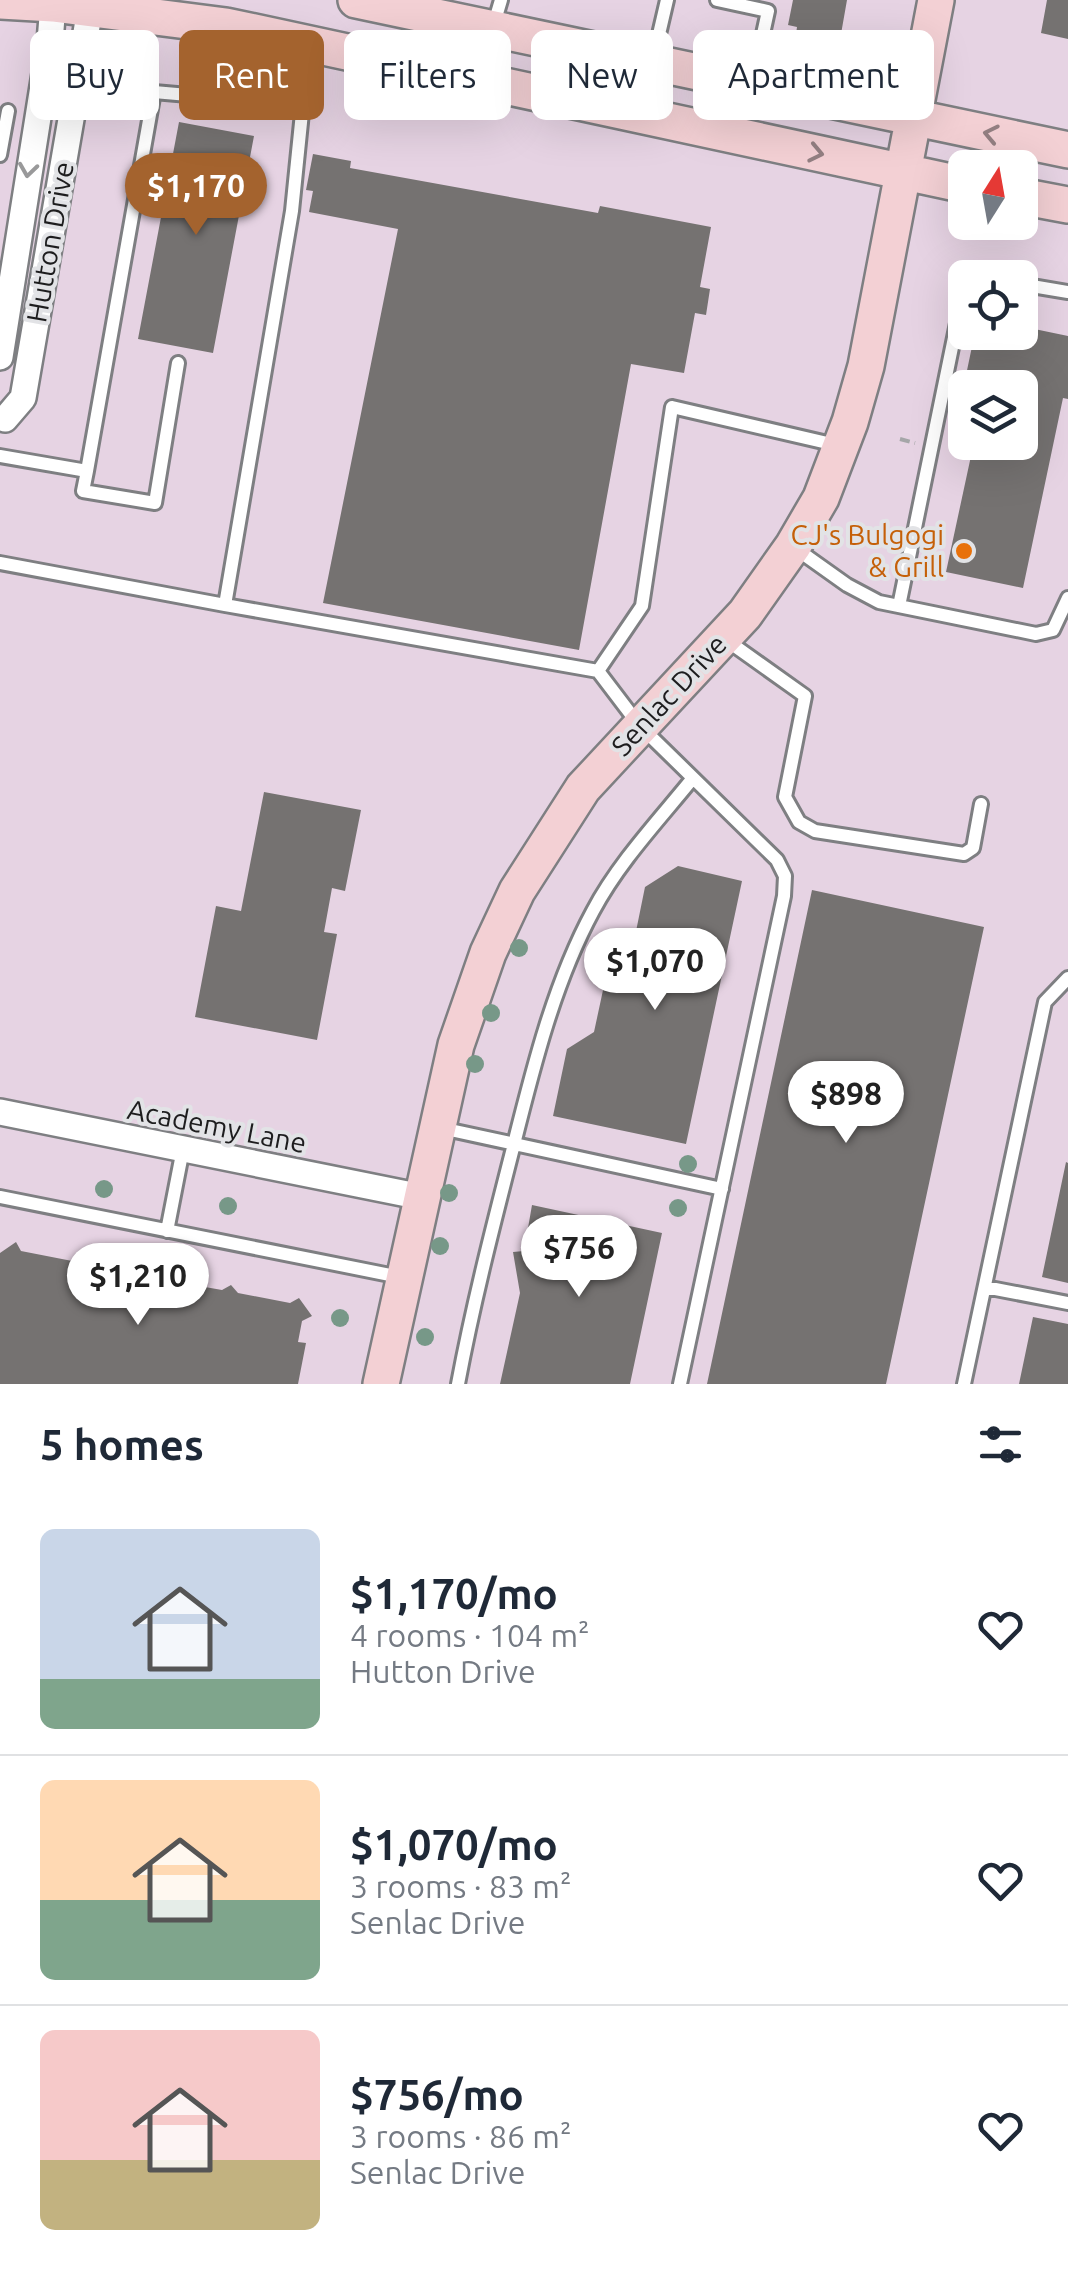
<!DOCTYPE html>
<meta charset="utf-8">
<style>
:root{--surface:#fff;--page:#f2f2f3;--text:#1f2937;--muted:#747a83;--line:#e0e1e3;--accent:#a4632e}
body{margin:0;font-family:Ubuntu,sans-serif;background:var(--page);color:var(--text);height:100vh;display:flex;flex-direction:column;font-size:38px;white-space:nowrap}
*{box-sizing:border-box;margin:0}
p{font-size:32px;color:var(--muted)}
.icon{flex:none;width:55px;height:55px;fill:none;stroke:currentColor;stroke-width:2;stroke-linecap:round;stroke-linejoin:round}
.map{position:relative;height:1384px;overflow:hidden}
.details{display:flex;flex-direction:column;background:var(--surface);flex:1}
.details>*{flex:none}
.guide{position:absolute;left:30px;top:30px;width:1010px;height:90px;display:flex;gap:20px}
.needle{width:65px;rotate:11deg}
.controls{position:absolute;left:948px;top:150px;display:grid;gap:20px}
.controls a{display:grid;place-items:center;width:90px;height:90px;border-radius:15px;background:var(--surface);box-shadow:0 10px 40px #0002;font-size:50px}
.price{position:absolute;translate:-50% -85px;padding:0 22px;border-radius:35px;background:#fff;color:#222;font-size:32px;line-height:65px;filter:drop-shadow(0 2px 5px #0008)}
.price::after{content:'';position:absolute;left:50%;top:60px;width:30px;height:22px;margin-left:-15px;background:inherit;clip-path:polygon(0 0,100% 0,50% 100%)}
.price.active{background:var(--accent);color:#fff}
ul{padding:0;list-style:none}
li{display:flex;align-items:center;gap:30px;height:250px;padding:0 40px}
li+li{border-top:2px solid var(--line)}
li span{display:grid;place-items:center;flex:none;width:280px;height:200px;border-radius:15px;color:#555}
li>.icon{margin-inline-start:auto}
span .icon{width:120px;height:120px;fill:#fffc;stroke-width:1}
li b{font-size:42px}
h2{display:flex;justify-content:space-between;align-items:center;height:120px;padding:0 40px;font-size:42px}
.tag{padding:0 35px;border-radius:15px;background:var(--surface);box-shadow:0 10px 40px #0002;font-size:35px;line-height:90px}
.tag.active{background:var(--accent);color:#fff}
.map>svg:first-child{display:block}
.commercial{fill:#e6d3e3;fill-rule:evenodd}
.building{fill:#757271}
.lines{fill:none;stroke-linecap:round;stroke-linejoin:round}
.lane-casing{stroke:#7e7f82;stroke-width:18}
.street-casing{stroke:#7e7f82;stroke-width:30}
.secondary-casing{stroke:#7e7f82;stroke-width:40}
.path{stroke:#a5a6a8;stroke-width:4;stroke-dasharray:10 5;stroke-linecap:butt}
.lane{stroke:#fff;stroke-width:12}
.street{stroke:#fff;stroke-width:25}
.secondary{stroke:#f3d0d4;stroke-width:35}
.tree{fill:#779888}
.oneway{stroke:#937f82}
.oneway2{stroke:#99999a}
.food-dot{fill:#e8710a;stroke:#e2e3e6;stroke-width:4}
.labels{text-anchor:middle;stroke-width:8;stroke-linejoin:round;paint-order:stroke}
.street-label{font-size:28px;fill:#1d1d1e;stroke:#e2e3e6}
.food-label{font-size:28px;fill:#c56008;stroke:#e2e3e6;text-anchor:end}
</style>
<div class="map">
<svg width="1068" height="1384" viewBox="0 0 1068 1384">
<rect width="100%" height="100%" fill="#e2e3e6"/>
<!-- commercial -->
<path class="commercial" d="M0,0H1068V1384H0ZM965,168H1020V222H965ZM965,278H1020V332H965ZM965,388H1020V442H965Z"/>
<!-- building -->
<path class="building" d="M793,0H847L841,34L818,30L817,38L796,34L797,27L788,25Z
M1047,0H1068V39L1041,33Z
M179,122L254,136L213,353L138,339Z
M313,154L351,161L350,168L598,213L600,206L711,227L700,287L710,289L706,315L695,313L684,373L631,364L579,650L323,603L398,229L309,212L313,191L306,190Z
M1020,326L1068,336V399L1063,398L1023,588L946,572L974,442H1020V388H985L986,384L965,380L975,332H1020Z
M264,792L361,810L345,891L332,888L324,932L337,934L317,1040L195,1017L216,906L241,911Z
M678,866L742,881L686,1144L553,1116L567,1049L594,1032L608,967L632,951L645,887Z
M812,890L984,927L886,1384H707Z
M1066,1162L1068,1163V1283L1042,1277Z
M532,1205L662,1233L630,1384H500L520,1293L513,1252L524,1251Z
M16,1242L21,1251L108,1268L117,1262L123,1271L189,1284L199,1278L205,1287L222,1290L231,1285L238,1293L290,1303L299,1298L312,1316L302,1321L298,1342L306,1343L298,1384H0V1253Z
M1033,1317L1068,1324V1384H1019Z"/>
<g class="lines">
<!-- lane casing -->
<g class="lane-casing">
<path id="lane" d="M717,0L768,11L753,80
M493,27L501,0
M309,44L292,211L225,605L598,671L639,725L777,860L785,876L784,896L680,1384
M653,60L667,0
M0,155L8,111
M1020,284L1068,292
M0,456L87,471L154,92L211,97L226,27
M87,471L83,491L155,503L178,363
M795,548L847,585L879,602L1036,634L1053,630L1068,598
M0,563L225,605
M899,606L965,284
M725,639L805,696L785,797L799,822L815,831L964,854L973,848L981,804
M598,671L642,606L672,407L836,445
M441,1128L722,1189
M0,1197L400,1277
M167,1231L183,1149
M985,1287L1068,1303
M458,1384C473,1304 493,1226 513,1148C533,1068 554,983 593,911C619,862 659,820 693,778
M964,1384L1045,1002L1068,978"/>
</g>
<!-- street casing -->
<g class="street-casing">
<path id="street" d="M0,357L50,42L53,4
M5,419L23,398L90,9
M0,1112L422,1197"/>
</g>
<!-- secondary casing -->
<g class="secondary-casing">
<path id="secondary" d="M356,0L1068,150
M0,1L53,4L226,26L965,185
M1020,196L1068,205
M381,1384L456,1045L488,953L517,891L583,788L745,614L793,546L821,498L850,422L866,366L936,0"/>
</g>
<!-- path -->
<path class="path" d="M900,439L915,443
M949,443L970,447"/>
<!-- lane -->
<use href="#lane" class="lane"/>
<!-- street -->
<use href="#street" class="street"/>
<!-- secondary -->
<use href="#secondary" class="secondary"/>
</g>
<!-- trees -->
<g class="tree">
<circle cx="519" cy="948" r="9"/>
<circle cx="491" cy="1013" r="9"/>
<circle cx="475" cy="1064" r="9"/>
<circle cx="688" cy="1164" r="9"/>
<circle cx="104" cy="1189" r="9"/>
<circle cx="449" cy="1193" r="9"/>
<circle cx="228" cy="1206" r="9"/>
<circle cx="678" cy="1208" r="9"/>
<circle cx="440" cy="1246" r="9"/>
<circle cx="340" cy="1318" r="9"/>
<circle cx="425" cy="1337" r="9"/>
</g>
<!-- one-way arrows -->
<defs><path id="oneway-chevron" d="M-2-3.5L2.5 0L-2 3.5" fill="none" stroke-width="1.6" stroke-linecap="round" stroke-linejoin="round" transform="scale(2.5)"/></defs>
<g class="oneway">
<use href="#oneway-chevron" transform="translate(991 134) rotate(-168)"/>
<use href="#oneway-chevron" transform="translate(816 153) rotate(12)"/>
</g>
<use class="oneway2" href="#oneway-chevron" transform="translate(28 170) rotate(98)"/>
<!-- markers -->
<circle class="food-dot" cx="964" cy="551" r="10"/>
<g class="labels">
<!-- street labels -->
<g class="street-label">
<text transform="translate(50 242) rotate(-80)" y="10">Hutton Drive</text>
<text transform="translate(669 695) rotate(-47)" y="10">Senlac Drive</text>
<text transform="translate(217 1126) rotate(11)" y="10">Academy Lane</text>
</g>
<!-- food labels -->
<g class="food-label">
<text x="944" y="545">CJ's Bulgogi<tspan x="944" dy="32">&amp; Grill</tspan></text>
</g>
</g>
</svg>
<div class="controls">
<a><svg class="needle" viewBox="-14 -14 28 28"><path d="M0-13l5 13h-10z" fill="#e53935"/><path d="M0 13l5-13h-10z" fill="#747a83"/></svg></a>
<a><svg class="icon" aria-label="locate" viewBox="0 0 24 24"><circle cx="12" cy="12" r="6"/><path d="M12 2v4M12 18v4M2 12h4M18 12h4"/></svg></a>
<a><svg class="icon" aria-label="layers" viewBox="0 0 24 24"><path d="M12 4l9 5-9 5-9-5zM3 14l9 5 9-5"/></svg></a>
</div>
<b class="price active" style="left:196px;top:238px">$1,170</b>
<b class="price" style="left:655px;top:1013px">$1,070</b>
<b class="price" style="left:846px;top:1146px">$898</b>
<b class="price" style="left:579px;top:1300px">$756</b>
<b class="price" style="left:138px;top:1328px">$1,210</b>
<div class="guide">
<a class="tag">Buy</a>
<a class="tag active">Rent</a>
<a class="tag">Filters</a>
<a class="tag">New</a>
<a class="tag">Apartment</a>
</div>
</div>
<section class="details">
<h2>5 homes<svg class="icon" aria-label="filters" viewBox="0 0 24 24"><path d="M4 7h16M4 17h16"/><circle cx="9" cy="7" r="2"/><circle cx="15" cy="17" r="2"/></svg></h2>
<ul>
<li><span style="background:linear-gradient(#c9d6e8 75%,#7fa58c 0)"><svg class="icon" aria-label="home" viewBox="0 0 24 24"><path d="M3 11l9-7 9 7M6 9v11h12V9"/></svg></span><div><b>$1,170/mo</b><p>4 rooms · 104 m²</p><p>Hutton Drive</p></div><svg class="icon" aria-label="heart" viewBox="0 0 24 24"><path d="M12 20l-8-8c-3-5 5-10 8-4 3-6 11-1 8 4z"/></svg></li>
<li><span style="background:linear-gradient(#ffd9b3 60%,#7fa58c 0)"><svg class="icon" aria-label="home" viewBox="0 0 24 24"><path d="M3 11l9-7 9 7M6 9v11h12V9"/></svg></span><div><b>$1,070/mo</b><p>3 rooms · 83 m²</p><p>Senlac Drive</p></div><svg class="icon" aria-label="heart" viewBox="0 0 24 24"><path d="M12 20l-8-8c-3-5 5-10 8-4 3-6 11-1 8 4z"/></svg></li>
<li><span style="background:linear-gradient(#f6c9c9 65%,#c2b280 0)"><svg class="icon" aria-label="home" viewBox="0 0 24 24"><path d="M3 11l9-7 9 7M6 9v11h12V9"/></svg></span><div><b>$756/mo</b><p>3 rooms · 86 m²</p><p>Senlac Drive</p></div><svg class="icon" aria-label="heart" viewBox="0 0 24 24"><path d="M12 20l-8-8c-3-5 5-10 8-4 3-6 11-1 8 4z"/></svg></li>
</ul>
</section>
